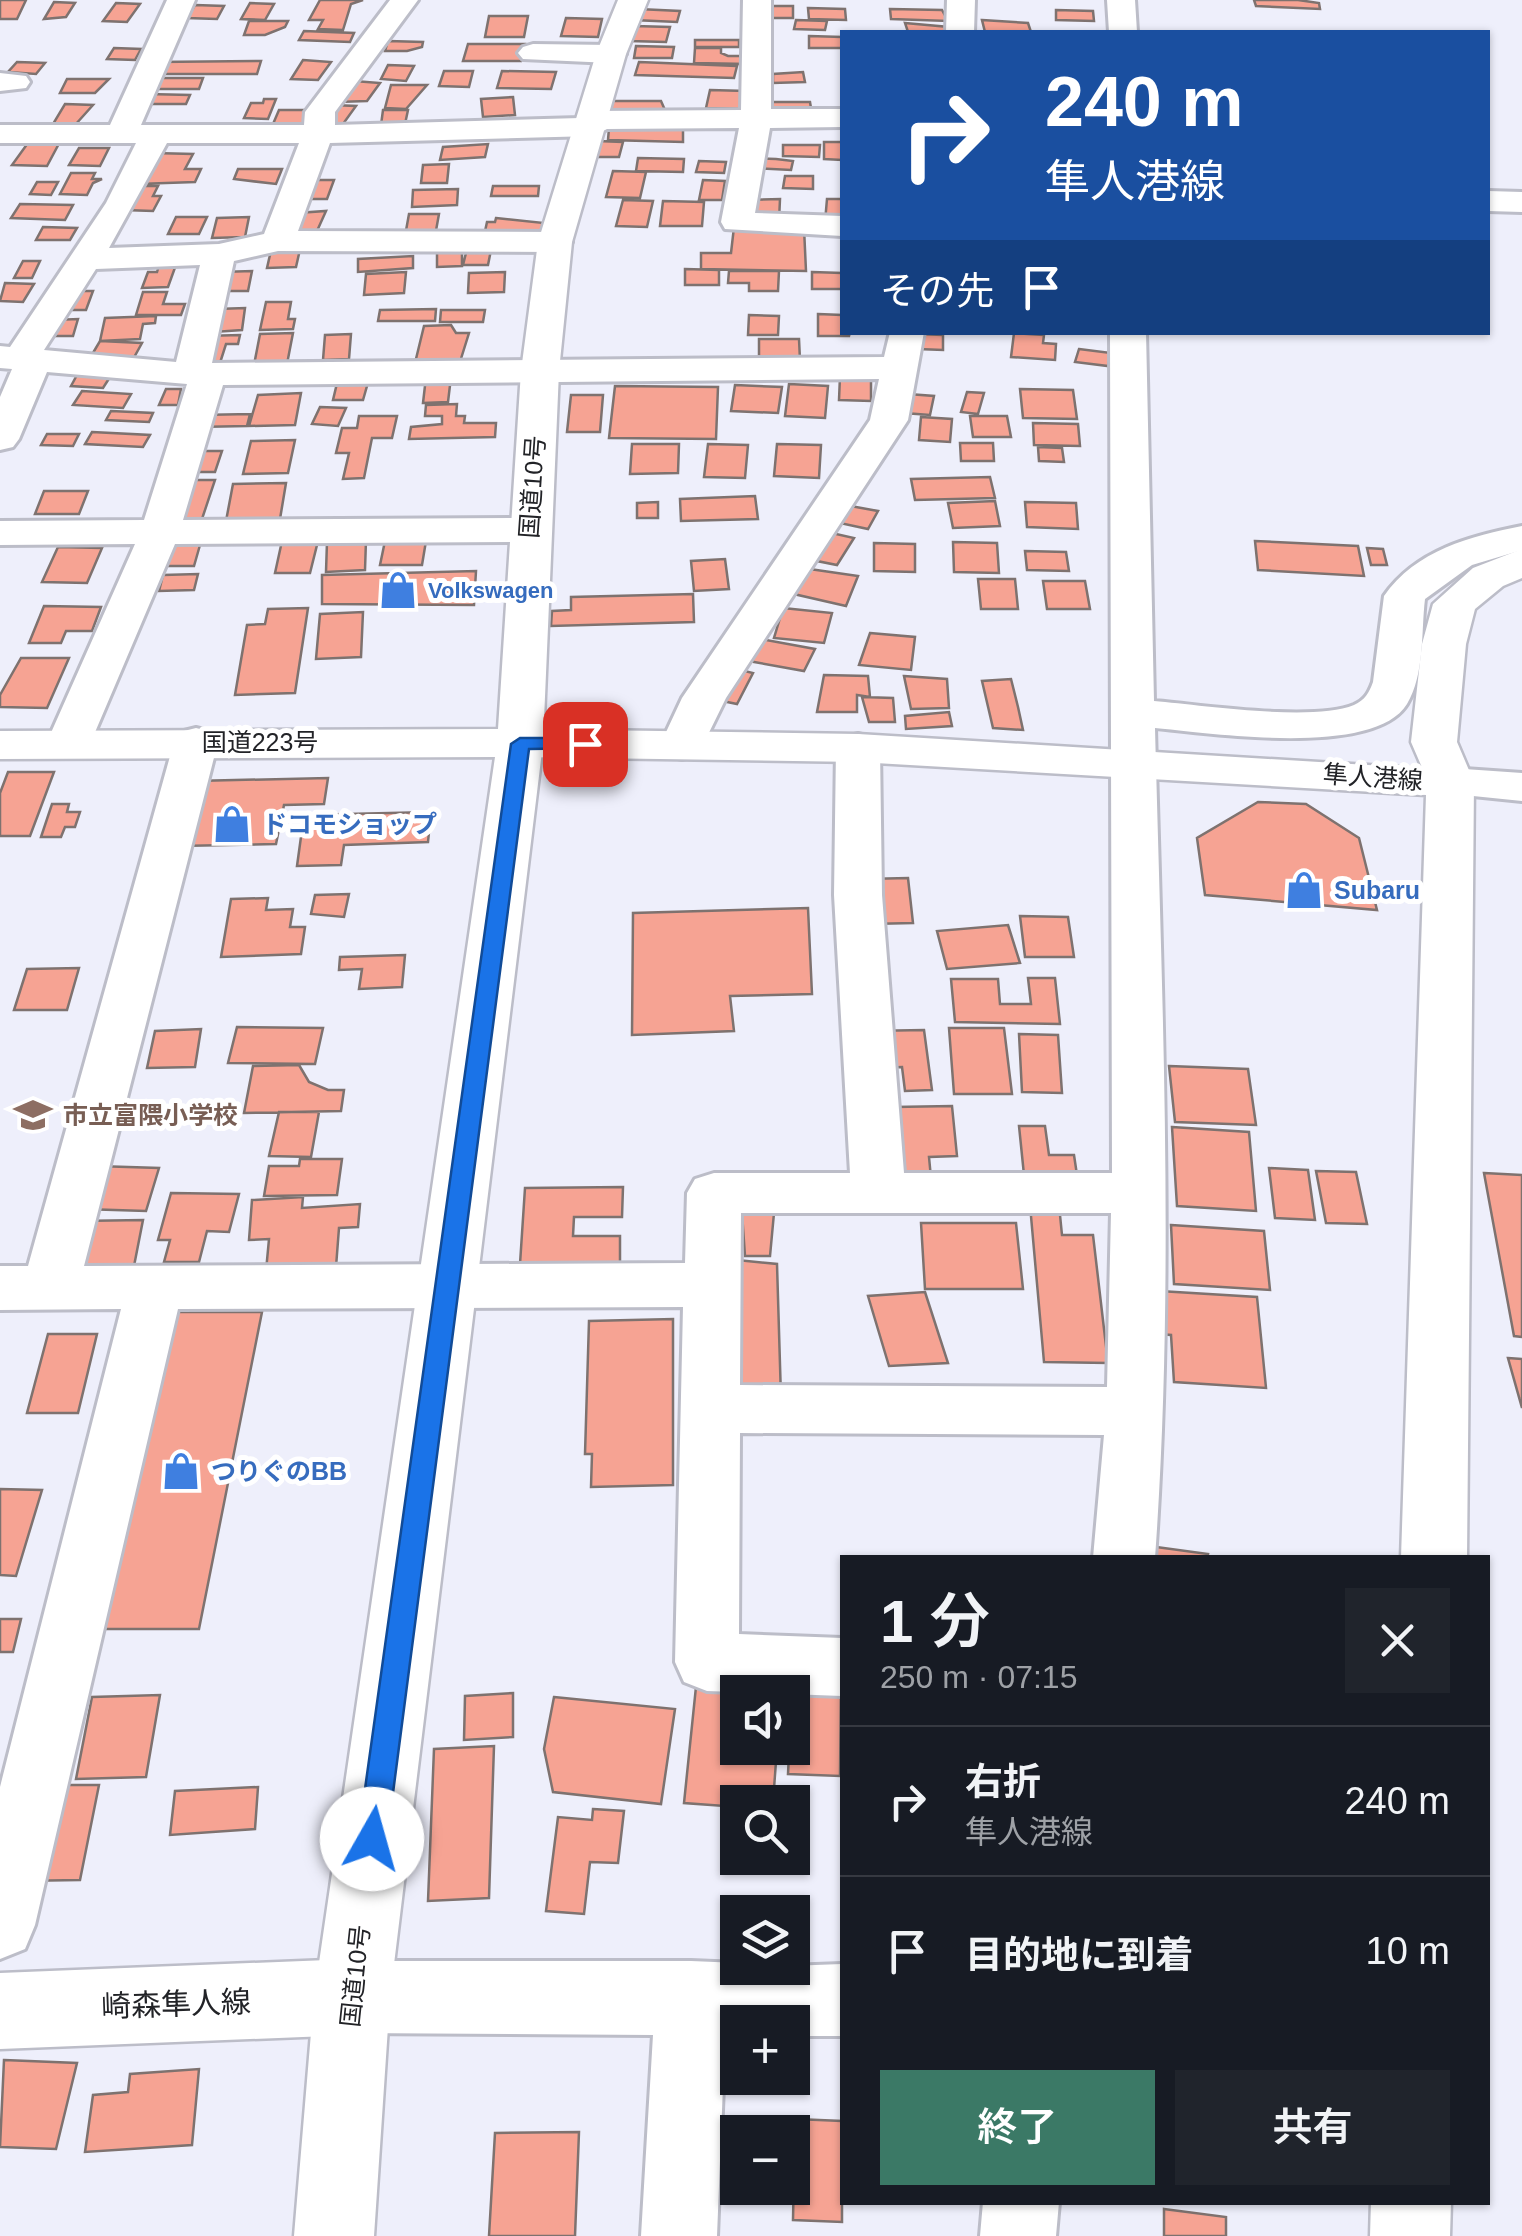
<!DOCTYPE html>
<html lang="ja">
<head>
<meta charset="utf-8">
<style>
	body { margin:0; font-family:Helvetica,"Noto Sans JP",sans-serif; background:#20242c; color:#f1f3f6; height:100vh; display:flex; flex-direction:column; font-size:38px; white-space:nowrap }
	* { box-sizing:border-box; margin:0 }
	p { font-size:32px; color:#9ea1a6 }
	.icon { flex:none; width:55px; height:55px; fill:none; stroke:currentColor; stroke-width:2; stroke-linecap:round; stroke-linejoin:round }
	.map { position:relative; flex:1; overflow:hidden }
	.sheet { position:absolute; left:840px; top:1555px; width:650px; height:650px; display:flex; flex-direction:column; background:#171b24; border-radius:0px; box-shadow:0 2px 8px #0004 }
	.sheet>* { flex:none }
	.guide { position:absolute; left:840px; top:30px; width:650px; height:305px; border-radius:0px; box-shadow:0 2px 8px #0004; background:#1a4fa0; color:#fff; overflow:hidden }
	.tools { position:absolute; left:720px; top:1675px; display:grid; gap:20px }
	.tools a { display:grid; place-items:center; width:90px; height:90px; border-radius:0px; background:#171b24; box-shadow:0 2px 8px #0004; font-size:50px }
	.pin { position:absolute; display:grid; place-items:center; width:85px; height:85px; color:#fff; margin:-42px; border-radius:20px; box-shadow:0 5px 15px #0006 }
	.me { position:absolute; width:110px; margin:-55px; rotate:7deg; stroke-linejoin:round; filter:drop-shadow(0 0 8px #0008) }
	.turn { display:flex; align-items:center; gap:35px; height:210px; padding:0 40px; font-size:45px }
	.turn .icon { width:130px; height:130px; stroke-width:2.5 }
	.turn b { display:block; font-size:70px; line-height:85px }
	.then { display:flex; align-items:center; height:95px; padding:0 40px; background:#0003; gap:20px; font-size:38px }
	.round { display:grid; place-items:center; flex:none; width:105px; height:105px; border-radius:0px; background:#20242c }
	.head { display:flex; align-items:center; justify-content:space-between; height:170px; padding:0 40px }
	h1 { font-size:60px; font-weight:600; line-height:75px }
	.button { display:flex; gap:20px; margin-top:auto; padding:20px 40px }
	.button a { flex:1; height:115px; border-radius:0px; background:#3b7966; color:#fff; font-size:40px; font-weight:600; line-height:115px; text-align:center }
	.button a+a { background:#20242c; color:#f1f3f6 }
	ul { padding:0; list-style:none }
	li { display:flex; align-items:center; gap:30px; height:150px; padding:0 40px; border-top:2px solid #363941 }
	li div { flex:1 }
	li b { display:block; font-size:38px }
	li em { font-style:normal }
	.map>svg:first-child { display:block }
	.building { fill:#f6a393; stroke:#7e726f; stroke-width:2.5 }
	.lines { fill:none; stroke-linecap:round; stroke-linejoin:round }
	.minor-casing { stroke:#bcbdc8; stroke-width:6 }
	.major-casing { stroke:#bcbdc8; stroke-width:5 }
	.highway-casing { stroke:#bcbdc8; stroke-width:5 }
	.minor { fill:#fff; fill-rule:evenodd }
	.major { fill:#fff; fill-rule:evenodd }
	.highway { fill:#fff; fill-rule:evenodd }
	.route { fill:#1a73e8; stroke:#114b97; stroke-width:2.5 }
	.labels { text-anchor:middle; dominant-baseline:central; stroke-width:10; stroke-linejoin:round; paint-order:stroke }
	.far-shop-label { font-size:22px; font-weight:bold; fill:#366cbe; stroke:#fff; text-anchor:start }
	.street-label { font-size:25px; fill:#222327; stroke:#fff }
	.shop-label { font-size:25px; font-weight:bold; fill:#366cbe; stroke:#fff; text-anchor:start }
	.education-label { font-size:25px; font-weight:bold; fill:#785e54; stroke:#fff; text-anchor:start }
	.near-street-label { font-size:30px; fill:#222327; stroke:#fff }
</style>
</head>
<body>
<div class="map">
<svg width="1522" height="2236" viewBox="0 0 1522 2236">
	<rect width="100%" height="100%" fill="#eeeffb"/>
	<path class="building" d="M0,0H26L17,19H0Z
		M320,0H363L351,4L343,30L318,29L323,20H309Z
		M1254,0H1298L1319,3L1320,9L1256,6Z
		M54,2L75,3L66,17L44,19Z
		M116,3L140,4L127,22L103,21Z
		M250,3L274,4L265,20L241,19Z
		M195,5L224,6L217,19L187,18Z
		M761,6H793V18H761Z
		M808,8L845,9L846,20L809,19Z
		M638,9L680,11L677,22L634,20Z
		M890,9L942,10L948,21L891,19Z
		M1056,10L1093,11L1094,21L1056,20Z
		M489,16H528L524,37H485Z
		M566,18L602,19L598,37L561,36Z
		M796,20L827,21L825,30L794,29Z
		M982,20L1028,23L1031,32H985Z
		M249,21H288L285,27L265,35H244Z
		M905,23L949,27L951,32H908Z
		M634,26L670,27L666,42L630,41Z
		M304,31L354,33L350,42L299,40Z
		M809,36L842,37V48H809Z
		M695,40H739V47H695Z
		M388,41L423,42L422,47L407,51H385Z
		M468,44H525L521,61H463Z
		M636,46L674,47L672,58H634Z
		M114,48L141,49L135,60L107,59Z
		M695,48H721V53L728,56H749L748,64L694,63Z
		M303,60L331,62L318,80L291,79Z
		M261,61L257,74H150L155,62Z
		M17,62L45,63L36,74L8,72Z
		M639,62L737,66L734,78L635,75Z
		M388,65L414,66L406,81L381,79Z
		M444,71H473L469,87L439,86Z
		M502,71L556,72L551,89L497,88Z
		M803,72L805,82L773,83V74Z
		M154,78H203L199,89H149Z
		M67,79H109L95,93H60Z
		M354,81L380,83L367,101L339,102Z
		M391,85H427L406,109L385,108Z
		M710,90L746,91L743,109L706,108Z
		M147,94L190,95L186,104H142Z
		M513,97L515,115L483,117L481,99Z
		M264,99H276L268,119L244,118L251,103H263Z
		M607,101H661L668,117L604,116Z
		M767,102H810L812,114H768Z
		M65,104L93,105L75,125L53,124Z
		M332,105L356,106L343,124L321,123Z
		M279,110H313L307,125L273,124Z
		M383,110H408L405,124L381,125Z
		M609,128H683V142L608,140Z
		M33,136H63L47,166L12,165Z
		M597,141L623,142L619,157H593Z
		M824,142H842V160L824,159Z
		M488,144L485,157L440,160L443,147Z
		M783,145H820L819,157L783,156Z
		M79,148H109L100,166L69,165Z
		M153,153L193,154L185,169H201L195,182L138,184Z
		M638,158L684,159L683,172L636,171Z
		M753,158L776,159L793,161L791,170L750,168Z
		M699,161L726,162L724,173L696,172Z
		M449,164L447,183H421L423,165Z
		M238,169H282L276,184L234,179Z
		M613,171L646,172L640,198L606,197Z
		M71,173H95L92,179H102L93,183L87,195L60,194Z
		M785,176H813V189L783,188Z
		M313,180H334L327,199H306Z
		M703,180L725,181L722,200H699Z
		M37,182H58L51,195L30,194Z
		M139,186H158L153,196H161L153,211L125,210Z
		M493,186H539L538,196H491Z
		M458,189L457,205L412,207L413,190Z
		M780,199L779,221L743,220L746,200Z
		M827,199H842V223L825,222Z
		M623,200L653,201L647,227L616,226Z
		M663,201L704,202L702,226H660Z
		M20,204L73,205L65,220L11,218Z
		M326,211L317,231L290,230L297,213Z
		M409,214H439L435,236H405Z
		M176,217H207L199,234H168Z
		M249,217L245,237L212,238L217,218Z
		M496,218L544,223L542,233L484,236L487,222H495Z
		M43,227L77,228L70,240H36Z
		M734,227L804,228L806,271L701,269V253H731Z
		M301,245L296,267L267,268L272,246Z
		M468,245H492L488,265H463Z
		M462,250V266L437,267V251Z
		M413,256V268L358,272V259Z
		M23,261H40L32,278H14Z
		M160,262H177L168,287L142,288L148,272H157Z
		M685,269L719,270V285H685Z
		M252,271L248,291H216L221,272Z
		M729,271H779L778,291H749V283H728Z
		M406,272L404,293L364,295L366,274Z
		M505,272L504,292L468,293L469,273Z
		M812,272L842,273V289H812Z
		M5,283L34,284L23,302L0,301Z
		M66,291H93L86,310H59Z
		M143,292H167L163,304H185L181,315H136Z
		M266,302H291L288,319H295L293,329L260,330Z
		M245,308L242,330L214,332L217,309Z
		M436,309L435,321H378L380,310Z
		M441,310H485L483,322H440Z
		M818,314L842,315V332L850,336H818Z
		M749,315L779,316L778,335H748Z
		M156,316L155,323L143,324L140,339L100,341L105,318Z
		M78,319L73,336H48L54,320Z
		M451,325L456,333H469L459,365L415,363L424,326Z
		M293,333L287,364L254,365L260,334Z
		M1014,333L1044,335L1043,343L1056,344L1055,360L1011,357Z
		M351,334L349,359L323,360L325,335Z
		M918,334L943,335V350L918,349Z
		M240,335L238,344H226L220,363H195L203,336Z
		M759,339H799L800,360H759Z
		M100,341L142,343L132,361L87,363Z
		M1079,349L1111,353L1108,366L1075,362Z
		M77,375L110,377L103,388L71,386Z
		M840,376L871,377V401L839,400Z
		M426,377H451L448,402L423,403Z
		M338,379H369L363,400H333Z
		M789,384L828,386L825,418L785,416Z
		M735,385L782,387L778,413L731,411Z
		M615,386L718,387L716,439L609,438Z
		M166,389H181L178,405H159Z
		M1020,389L1073,390L1077,419L1023,418Z
		M82,391L131,394L123,408L73,405Z
		M967,392L984,393L978,414L961,412Z
		M301,393L295,425L249,426L258,395Z
		M908,394L934,396L930,415L904,413Z
		M571,395H603L600,432H567Z
		M457,404L456,416H465L464,423H496L495,437L409,439L411,427L442,424V416H425L426,405Z
		M320,407L346,408L338,426L312,424Z
		M111,411L153,413L149,422L106,420Z
		M250,414L247,426L197,427L200,415Z
		M359,416H397L392,438H372L364,478L343,479L349,453H336L342,428H357Z
		M970,416H1007L1011,437H973Z
		M921,417L952,419L950,442L919,440Z
		M1033,423L1078,424L1080,446L1034,445Z
		M92,432L150,435L143,447L85,444Z
		M47,434H79L73,446L41,445Z
		M295,440L288,473L243,474L251,441Z
		M960,443H993L994,461H961Z
		M632,444H679L678,473L630,474Z
		M708,444L748,445L745,478L704,477Z
		M777,444L821,445L819,478L774,476Z
		M1038,447L1062,448L1064,462L1039,461Z
		M196,451H222L215,472H189Z
		M990,477L995,498L915,500L911,479Z
		M189,480H215L202,519H175Z
		M286,483L280,519L226,521L233,484Z
		M44,491H88L79,514H35Z
		M755,496L758,519L681,521L680,499Z
		M995,501L1000,526L953,528L948,503Z
		M658,502V518H637V503Z
		M1025,502L1076,503L1078,529L1027,527Z
		M845,505L878,511L868,529L835,522Z
		M814,529L854,538L837,565L797,557Z
		M202,538L194,566H163L172,539Z
		M366,540L365,570L326,572L327,542Z
		M282,541H318L310,573H275Z
		M385,541H426L422,565H380Z
		M1255,541L1358,546L1364,576L1258,570Z
		M953,542L997,543L999,573L954,572Z
		M874,543L915,544V572L874,571Z
		M58,547L102,548L87,583L42,582Z
		M1367,548L1383,549L1387,565H1371Z
		M1025,551L1066,552L1069,571L1027,570Z
		M725,559L729,589L694,591L691,561Z
		M782,565L858,576L846,606L772,589Z
		M476,571L474,605L322,604V575Z
		M198,574L194,590L159,591L163,575Z
		M978,579H1015L1018,609H981Z
		M1043,581H1085L1090,609H1047Z
		M693,594L694,622L551,626L552,611L571,610V597Z
		M44,606L101,607L92,631H66L61,643H29Z
		M308,608L295,693L235,695L247,625L265,624L268,609Z
		M783,608L832,613L824,643L774,638Z
		M363,612L361,657L316,659L320,614Z
		M870,633L915,637L911,670L859,665Z
		M755,638L815,649L804,671L743,660Z
		M21,658H69L47,708L0,707V695Z
		M712,663L753,673L737,704L693,695Z
		M824,675L868,676L870,697L857,695V712H817Z
		M904,676L947,679L949,708L911,709Z
		M1011,679L1018,707L1023,730L993,728L982,681Z
		M862,697L893,698L895,722H869Z
		M949,712L952,726L906,729L905,716Z
		M8,772H54L30,836H0V793Z
		M328,778L324,804L284,805L276,844L179,846L194,781Z
		M1258,802L1306,804L1359,838L1377,910L1205,895L1197,838Z
		M52,804H69L67,812H80L75,827H65L61,837H41Z
		M431,812L428,842L344,845L341,865L297,866L304,815Z
		M908,878L913,923L870,924L866,879Z
		M349,894L344,917L311,914L315,895Z
		M268,898L266,910L293,909L290,927H305L301,954L221,957L231,899Z
		M808,908L812,994L730,996L734,1031L632,1035L633,913Z
		M1020,916L1068,917L1074,957H1025Z
		M1008,925L1020,963L947,969L937,931Z
		M405,955L402,987L359,989L362,969L339,970L340,957Z
		M79,968L67,1010H14L27,969Z
		M1028,978H1055L1060,1024L955,1022L951,979H998L1000,1004H1031Z
		M237,1027L323,1028L315,1064L228,1063Z
		M949,1028H1004L1012,1094H954Z
		M201,1029L195,1067L147,1068L155,1031Z
		M924,1030L932,1090L905,1091L902,1067L872,1068L869,1031Z
		M1019,1034L1058,1035L1062,1093L1022,1092Z
		M299,1065L309,1082L328,1090H344L341,1111L244,1113L253,1066Z
		M1169,1066L1248,1069L1256,1125L1175,1122Z
		M952,1106L957,1156L929,1157L931,1178H900L894,1107Z
		M279,1112H319L311,1157L269,1156Z
		M1019,1126H1045L1049,1155H1074L1077,1175H1024Z
		M1172,1127L1249,1132L1256,1211L1177,1206Z
		M300,1159H342L337,1195L264,1196L269,1166H299Z
		M96,1166L159,1168L146,1211L83,1209Z
		M1269,1168L1308,1170L1315,1220L1275,1218Z
		M1316,1171L1356,1172L1367,1224L1326,1223Z
		M1484,1173L1522,1175V1337L1514,1336Z
		M623,1187L622,1217H574L573,1236H620V1264H520L525,1188Z
		M171,1193L239,1194L229,1232L207,1231L199,1262H164L170,1240H158Z
		M303,1197L302,1208L360,1204L358,1227L339,1228L336,1267L266,1271L269,1239L249,1240L252,1200Z
		M1030,1205H1059L1062,1235H1093L1108,1363L1044,1362Z
		M742,1213H774L770,1256H745Z
		M143,1220L134,1266L68,1267L78,1221Z
		M921,1223H1016L1023,1289H925Z
		M1171,1225L1264,1231L1270,1290L1174,1284Z
		M737,1260L777,1264L781,1398L734,1397Z
		M1143,1290L1257,1297L1266,1388L1174,1382L1171,1335L1145,1333Z
		M925,1292L948,1363L889,1366L868,1296Z
		M168,1312H262L199,1629H94Z
		M673,1319V1485L591,1487L592,1454H585L589,1321Z
		M48,1334H97L78,1413H27Z
		M1508,1358L1522,1359V1408Z
		M0,1489L42,1490L16,1576L0,1575Z
		M1149,1546L1208,1554L1207,1558H1149Z
		M0,1619H21L13,1652H0Z
		M697,1677L781,1692H738V1748H777L773,1802H738V1807L684,1803Z
		M841,1686L840,1776L788,1774L792,1692Z
		M513,1693V1737L464,1740L465,1696Z
		M160,1695L146,1777L76,1779L92,1697Z
		M554,1697L675,1709L661,1804L553,1792L544,1749Z
		M494,1746L489,1898L428,1901L434,1749Z
		M39,1785H99L80,1880L18,1881Z
		M258,1787L255,1829L170,1835L175,1791Z
		M593,1809L624,1811L618,1863L590,1862L584,1914L546,1911L558,1817L592,1820Z
		M4,2060L77,2063L56,2149L0,2147Z
		M199,2069L192,2145L85,2152L93,2095L128,2092L130,2074Z
		M795,2119L842,2121V2222L793,2220Z
		M579,2132L575,2236H489L495,2133Z
		M1164,2209L1226,2217V2236H1164Z"/>
	<g class="lines">
		<g class="minor-casing">
			<path id="minor" d="M167,0H195L141,125H304L305,112L390,0H418L335,112V125L580,118L594,111L741,110L743,0H771V109H842V127L770,128L755,213L842,216V236L725,229L721,222L739,128L607,129L593,136L330,143L298,231L555,232L567,235L572,242L567,249L555,252L278,251L234,261L212,363L884,357L890,332H924L908,420L726,698L698,755L682,759L666,755L660,745L682,698L870,420L879,379L223,385L183,520L529,518L543,522L549,530L543,538L529,542L175,544L90,744L84,754L68,758L52,754L46,744L135,544L0,545V521L144,520L187,384L47,372L19,439L13,447L0,450V397L12,369L0,368V346L10,347L106,203L136,143H0V125H110ZM167,143H299L264,234L219,244L109,248ZM200,265L176,362L44,350L96,269Z
				M947,0H975L974,32H946Z
				M1107,0H1135L1137,32H1109Z
				M533,44L611,45L626,54L611,63L523,59L518,53L523,47Z
				M0,73L26,76L30,82L26,88L0,91Z
				M1488,191L1522,192V212L1488,211Z
				M1110,332H1146L1154,701C1202,705 1312,722 1354,705C1365,700 1369,693 1373,682L1384,596C1416,550 1471,536 1522,526V550L1472,565L1425,599C1421,632 1425,674 1407,704C1374,758 1210,733 1155,728C1162,1005 1175,1281 1155,1558H1093L1104,1435L740,1433L739,1634L842,1638V1696L707,1691L684,1682L675,1662L683,1307L178,1309L35,1925L25,1949L0,1959V1787L121,1309L0,1310V1266H28L174,742L180,732L196,728L212,732L218,742L84,1266L685,1263L687,1193L695,1179L714,1173H850L834,895L836,748L842,738L858,734L874,738L880,748L882,895L904,1173H1112ZM741,1213H1111L1107,1387L740,1385Z
				M1450,768L1522,773V801L1434,792L1427,782L1434,772Z
				M352,1961H691L738,1963V1968L842,1964V2036H792V2022H738V2035H725L717,2236H641L653,2035L352,2033L327,2022L316,1997L327,1972Z
				M983,2202H1059L1056,2236H980Z"/>
		</g>
		<g class="major-casing">
			<path id="major" d="M520,729L858,734L1467,771L1474,782L1467,1558H1401L1426,795L858,762L520,757L504,753L497,743L504,733Z
				M352,1959L379,1970L390,1997L379,2024L352,2035L0,2049V1973Z
				M1371,2202H1451L1450,2236H1370Z"/>
		</g>
		<g class="highway-casing">
			<path id="highway" d="M618,0H648L626,54L572,242L559,371L543,743L390,1997L374,2236H294L314,1997L495,757L0,759V731L498,729L521,371L538,242L596,54Z
				M1522,549V578L1503,586L1475,609L1466,644L1457,742L1474,782L1467,793L1450,797L1433,793L1411,742L1422,644L1433,604L1473,568Z"/>
		</g>
		<use href="#minor" class="minor"/>
		<use href="#major" class="major"/>
		<use href="#highway" class="highway"/>
	</g>
	<path class="route" d="M585,738L592,740V748L529,749L387,1839L383,1849L372,1853L362,1849L358,1839L511,744L520,738Z"/>
	<defs>
		<g id="shop-bare" transform="scale(3)"><path d="M-5-2.5h2.3a2.7 3.5 0 0 1 5.4 0H5L5.5 6h-11ZM-1.5-2.5h3a1.5 2.3 0 0 0-3 0Z" fill="#3f7fe0" stroke="#fff" stroke-width="2.5" paint-order="stroke"/></g>
		<g id="school-bare" transform="scale(3)"><path d="M0-5L7-2L0 1L-7-2ZM-4 1L0 2.5L4 1V4Q0 6-4 4Z" fill="#8d6e63" stroke="#fff" stroke-width="2.5" paint-order="stroke"/></g>
	</defs>
	<g fill-rule="evenodd">
		<use href="#shop-bare" x="398" y="590"/>
		<use href="#shop-bare" x="232" y="824"/>
		<use href="#shop-bare" x="1304" y="890"/>
		<use href="#school-bare" x="33" y="1115"/>
		<use href="#shop-bare" x="181" y="1471"/>
	</g>
	<g class="labels">
		<g class="far-shop-label">
			<text x="428" y="590">Volkswagen</text>
		</g>
		<g class="street-label">
			<text transform="translate(532 487) rotate(-86)">国道10号</text>
			<text x="260" y="742">国道223号</text>
			<text transform="translate(1373 777) rotate(4)">隼人港線</text>
			<text transform="translate(355 1976) rotate(-84)">国道10号</text>
		</g>
		<g class="shop-label">
			<text x="262" y="824">ドコモショップ</text>
			<text x="1334" y="890">Subaru</text>
			<text x="211" y="1471">つりぐのBB</text>
		</g>
		<g class="education-label">
			<text x="63" y="1115">市立富隈小学校</text>
		</g>
		<g class="near-street-label">
			<text transform="translate(176 2004) rotate(-2)">崎森隼人線</text>
		</g>
	</g>
</svg>
<div class="tools">
<a><svg class="icon" aria-label="sound" viewBox="0 0 24 24"><path d="M4 9h4l5-4v14l-5-4H4zM17 9q2 3 0 6"/></svg></a>
<a><svg class="icon" aria-label="search" viewBox="0 0 24 24"><circle cx="10" cy="10" r="6"/><path d="M15 15l6 6"/></svg></a>
<a><svg class="icon" aria-label="layers" viewBox="0 0 24 24"><path d="M12 4l9 5-9 5-9-5zM3 14l9 5 9-5"/></svg></a>
<a>+</a>
<a>−</a>
</div>
<div class="pin" style="left:585px;top:744px;background:#d93025"><svg class="icon" aria-label="arrive" viewBox="0 0 24 24"><path d="M6 21V4h12l-3 4 3 4H6"/></svg></div>
<svg class="me" style="left:372px;top:1839px" viewBox="-20 -20 40 40"><circle r="19" fill="#fff"/><path d="M0-13L10 11 0 6-10 11z" fill="#1a73e8"/></svg>
<div class="guide">
<div class="turn"><svg class="icon" aria-label="right" viewBox="0 0 24 24"><path d="M7 20v-9h11M14 6l5 5-5 5"/></svg><div><b>240 m</b>隼人港線</div></div>
<div class="then">その先<svg class="icon" aria-label="arrive" viewBox="0 0 24 24"><path d="M6 21V4h12l-3 4 3 4H6"/></svg></div>
</div>
<section class="sheet">
<div class="head"><div><h1>1 分</h1><p>250 m · 07:15</p></div><a class="round"><svg class="icon" aria-label="close" viewBox="0 0 24 24"><path d="M6 6l12 12M18 6L6 18"/></svg></a></div>
<ul>
<li><svg class="icon" aria-label="right" viewBox="0 0 24 24"><path d="M7 20v-9h11M14 6l5 5-5 5"/></svg><div><b>右折</b><p>隼人港線</p></div><em>240 m</em></li>
<li><svg class="icon" aria-label="arrive" viewBox="0 0 24 24"><path d="M6 21V4h12l-3 4 3 4H6"/></svg><div><b>目的地に到着</b></div><em>10 m</em></li>
</ul>
<div class="button"><a>終了</a><a>共有</a></div>
</section>
</div>
</body>
</html>
